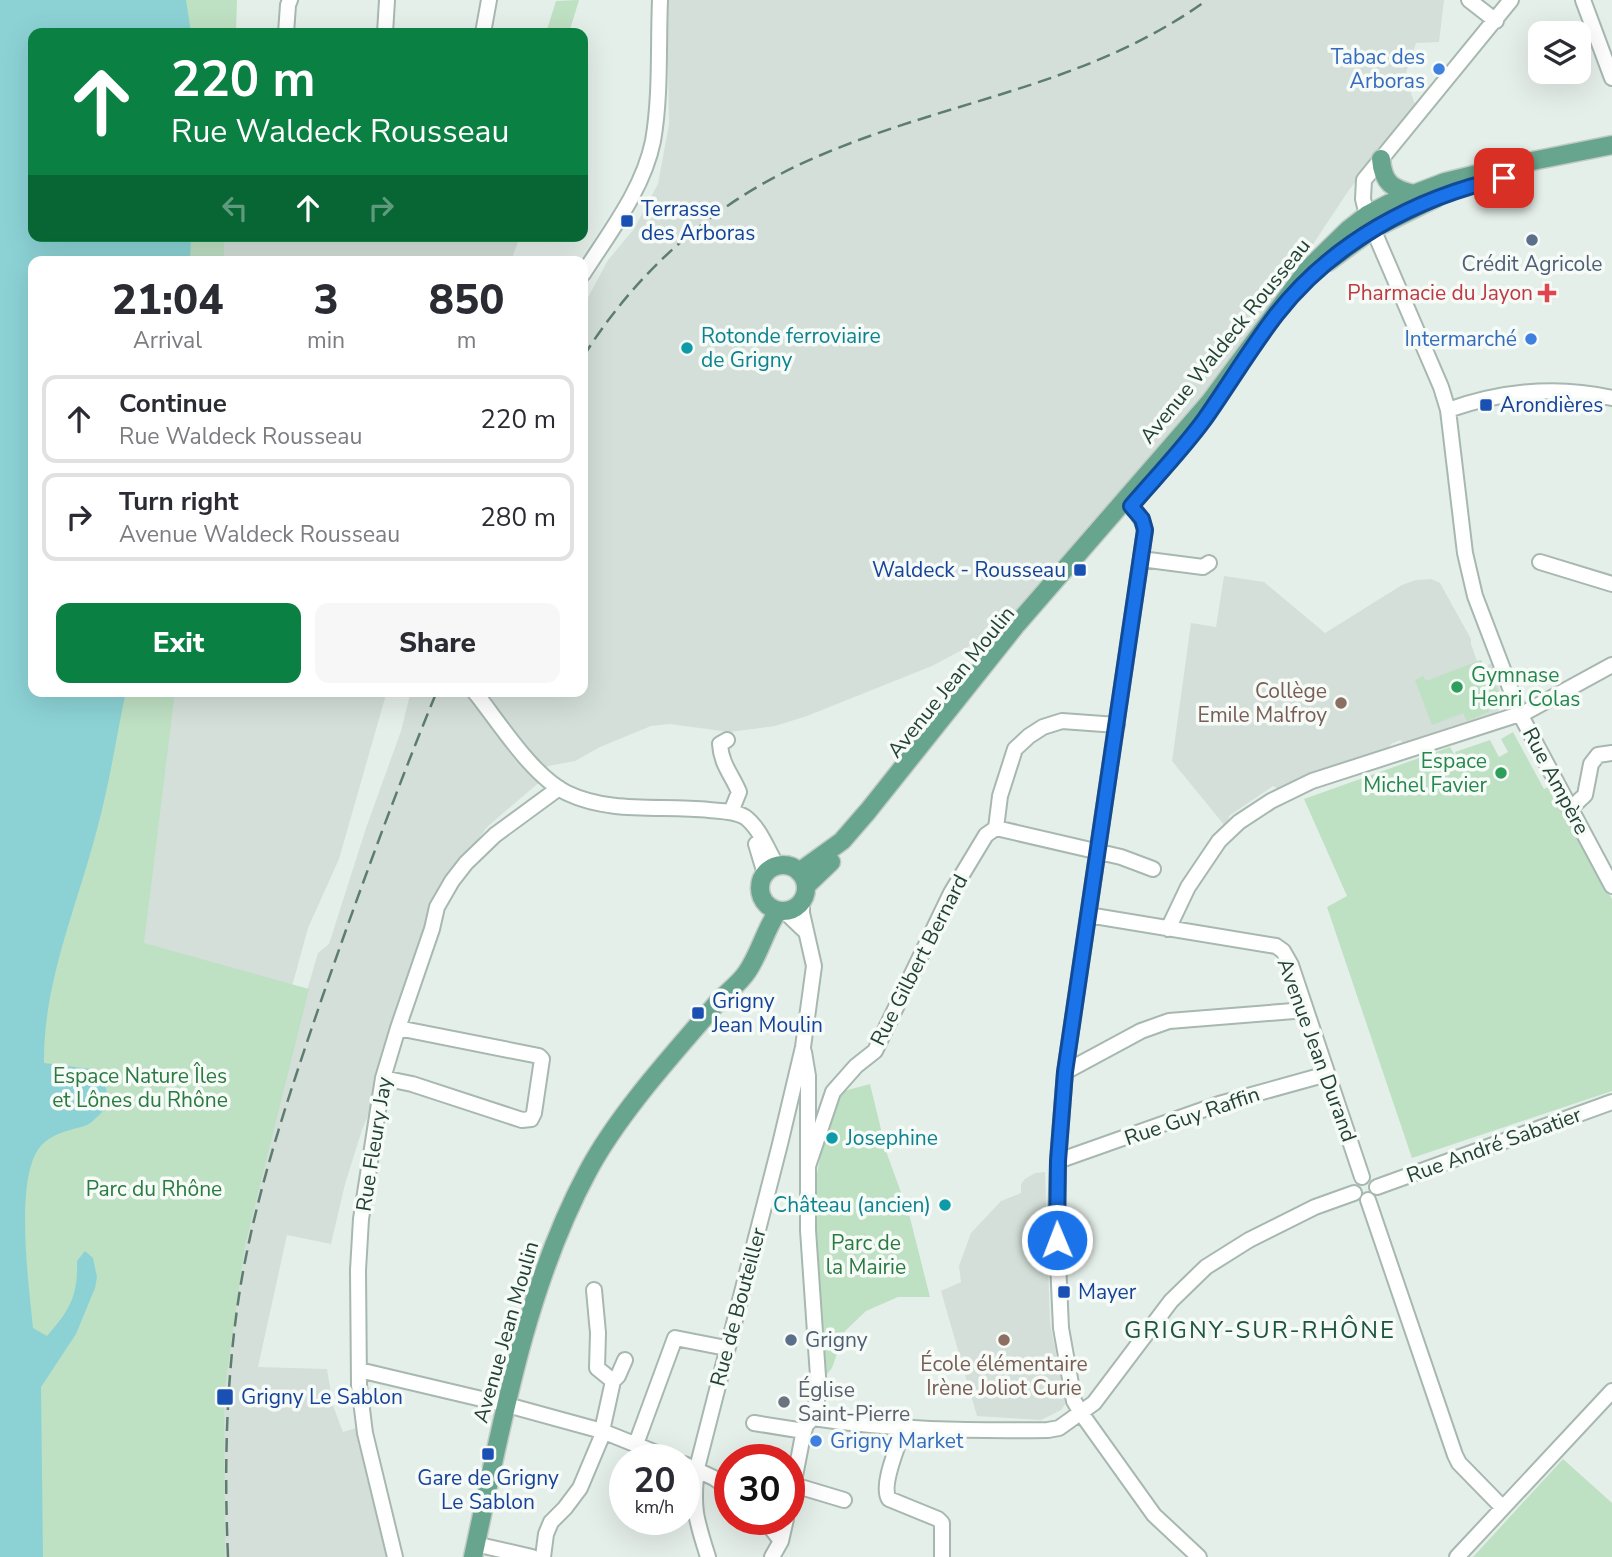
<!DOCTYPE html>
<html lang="en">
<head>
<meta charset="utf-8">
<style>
	body { margin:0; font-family:"Nunito Sans",sans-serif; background:#f7f7f7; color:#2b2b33; height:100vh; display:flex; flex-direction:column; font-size:26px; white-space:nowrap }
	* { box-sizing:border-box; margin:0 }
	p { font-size:23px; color:#7c7c81 }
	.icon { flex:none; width:38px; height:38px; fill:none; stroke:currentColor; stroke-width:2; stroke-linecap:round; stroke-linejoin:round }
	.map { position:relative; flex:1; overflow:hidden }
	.details { position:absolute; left:28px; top:256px; width:560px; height:441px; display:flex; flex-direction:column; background:#fff; border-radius:14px; box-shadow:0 7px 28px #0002 }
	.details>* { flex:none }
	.top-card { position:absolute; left:28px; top:28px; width:560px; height:214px; border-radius:14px; box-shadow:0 7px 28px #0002; background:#0b8043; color:#fff; overflow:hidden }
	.buttons { position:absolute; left:1528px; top:21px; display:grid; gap:14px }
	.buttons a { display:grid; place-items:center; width:63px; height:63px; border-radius:14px; background:#fff; box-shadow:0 7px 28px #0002; font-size:35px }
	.speed { position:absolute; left:609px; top:1444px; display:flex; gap:14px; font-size:35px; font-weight:700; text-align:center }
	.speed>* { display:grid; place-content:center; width:91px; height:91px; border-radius:50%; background:#fff; box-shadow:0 7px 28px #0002; line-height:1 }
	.speed small { font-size:18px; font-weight:400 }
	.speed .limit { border:10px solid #d22; background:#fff; color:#111 }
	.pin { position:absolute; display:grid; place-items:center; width:60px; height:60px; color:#fff; margin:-30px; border-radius:14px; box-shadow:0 4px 10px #0006 }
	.me { position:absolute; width:77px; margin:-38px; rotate:359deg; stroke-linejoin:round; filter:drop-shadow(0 0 5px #0008) }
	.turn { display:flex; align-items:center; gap:24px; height:147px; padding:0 28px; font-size:32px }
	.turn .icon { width:91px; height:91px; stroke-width:2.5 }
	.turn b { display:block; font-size:49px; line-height:60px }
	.lanes { display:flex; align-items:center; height:66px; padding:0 28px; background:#0003; justify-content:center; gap:35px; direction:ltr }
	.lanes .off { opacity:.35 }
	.eta { display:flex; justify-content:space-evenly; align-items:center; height:119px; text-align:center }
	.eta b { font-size:42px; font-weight:800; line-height:49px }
	.action { display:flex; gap:14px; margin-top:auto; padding:14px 28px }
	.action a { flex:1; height:80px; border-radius:14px; background:#0b8043; color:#fff; font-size:28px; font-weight:800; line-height:80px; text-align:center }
	.action a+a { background:#f7f7f7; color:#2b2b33 }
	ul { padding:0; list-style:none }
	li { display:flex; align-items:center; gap:21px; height:88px; margin:0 14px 10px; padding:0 14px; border:4px solid #e1e1e2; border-radius:14px }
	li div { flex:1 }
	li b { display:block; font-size:26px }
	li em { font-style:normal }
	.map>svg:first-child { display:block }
	.built { fill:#d3dfd8 }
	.green { fill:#bee0c3 }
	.water { fill:#8cd2d5 }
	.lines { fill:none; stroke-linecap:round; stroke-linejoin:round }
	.minor-casing { stroke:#a7b8b0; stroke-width:18 }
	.major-casing { stroke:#c1cac7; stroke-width:21 }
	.minor { stroke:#fff; stroke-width:14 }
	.major { stroke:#68a58f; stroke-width:18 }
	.rail { stroke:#5e7d71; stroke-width:2.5; stroke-dasharray:14 7; stroke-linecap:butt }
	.route-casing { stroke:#114b97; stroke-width:18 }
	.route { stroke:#1a73e8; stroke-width:12 }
	.shop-dot { fill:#3f7fe0; stroke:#f6fbf8; stroke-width:2.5 }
	.transit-dot { fill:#1a4fb4; stroke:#f6fbf8; stroke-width:2.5 }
	.service-dot { fill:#5c6f8a; stroke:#f6fbf8; stroke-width:2.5 }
	.health-dot { fill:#e0444e; stroke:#f6fbf8; stroke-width:2.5 }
	.culture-dot { fill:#0f9aa8; stroke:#f6fbf8; stroke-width:2.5 }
	.leisure-dot { fill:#2e9e5b; stroke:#f6fbf8; stroke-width:2.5 }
	.education-dot { fill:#8d6e63; stroke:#f6fbf8; stroke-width:2.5 }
	.worship-dot { fill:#6b7280; stroke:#f6fbf8; stroke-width:2.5 }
	.labels { text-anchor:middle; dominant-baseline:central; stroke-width:7; stroke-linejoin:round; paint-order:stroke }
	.shop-label { font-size:21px; fill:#366cbe; stroke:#f6fbf8; text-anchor:end }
	.transit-label { font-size:21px; fill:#164399; stroke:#f6fbf8; text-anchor:start }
	.service-label { font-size:21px; fill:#4e5e75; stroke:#f6fbf8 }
	.health-label { font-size:21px; fill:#be3a42; stroke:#f6fbf8; text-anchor:end }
	.culture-label { font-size:21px; fill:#0d838f; stroke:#f6fbf8; text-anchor:start }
	.street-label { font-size:21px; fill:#234236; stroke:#f6fbf8 }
	.leisure-label { font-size:21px; fill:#27864d; stroke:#f6fbf8; text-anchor:start }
	.education-label { font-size:21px; fill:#785e54; stroke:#f6fbf8; text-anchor:end }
	.park-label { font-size:21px; fill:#2b7a41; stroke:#f6fbf8 }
	.worship-label { font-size:21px; fill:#5b616d; stroke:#f6fbf8; text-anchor:start }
	.quarter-label { font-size:24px; letter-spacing:2px; fill:#1e5541; stroke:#f6fbf8 }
</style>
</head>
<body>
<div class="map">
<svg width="1612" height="1557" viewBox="0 0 1612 1557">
	<rect width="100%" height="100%" fill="#e5efe9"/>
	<path class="built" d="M665,0H1444L1439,42L1416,43L1405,76L1416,107L1349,190L1232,366L1043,587L1006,624L990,635L932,666L807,716L775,726L729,732L670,724L651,726L600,747L575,761L548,766L541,773L542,780L487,827L438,895L382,1081L362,1130L345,1184L331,1244L287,1235L258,1367L327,1369L331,1393L330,1398L343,1432L363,1426L394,1554L385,1557H221L213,1442L234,1242L318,953L329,944L366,828L401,731L411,691H583V307L608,260L634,229L658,184L669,124L667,3Z
		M224,236H520L511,261H222Z
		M1224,576L1264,582L1325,633L1402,585L1416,580L1431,579L1440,583L1471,639V644L1477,661L1481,660L1484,667L1492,663L1502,698L1500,709L1493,716L1406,745L1400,740L1391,744L1388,751L1280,790L1273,786L1229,816L1228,824L1225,826L1172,761L1191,623L1216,627Z
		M172,691H387L339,859L308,928L291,990L142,948Z
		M1045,1172L1050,1323L1066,1403L1061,1410L1041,1420L977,1416L941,1291L961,1282L959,1266L971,1233L1001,1201L1021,1193V1184L1025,1179L1035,1173Z"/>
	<path class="green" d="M41,0H237L236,33H42Z
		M579,0L569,33H546L556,1Z
		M49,236H224V261H50Z
		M0,646L33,691H175L144,943L309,989L245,1245L224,1394L225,1557H0Z
		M1481,660L1484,667L1488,666L1498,693L1490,697L1492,703L1487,705L1489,712L1467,721L1463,713L1432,725L1415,680L1423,676L1426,681Z
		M1513,732L1544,789L1550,786L1612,899V1091L1412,1158L1327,907L1347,896L1304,799L1450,747L1466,775L1455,752L1490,740L1499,757L1508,752L1501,739Z
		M870,1084L887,1154L909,1214L930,1297H898L866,1311L845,1331L832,1368L822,1380L811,1208L825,1130L840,1092Z
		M1563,1459L1612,1503V1557H1473Z"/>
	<path class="water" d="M0,0H186L191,33H33V236H191L190,261H33V691H126C116,738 109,787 96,833C76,909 43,984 44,1063L98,1070C107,1087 114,1103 97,1117C93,1121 89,1125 84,1126C68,1131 52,1133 40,1147C14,1179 29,1286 33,1328L47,1336C70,1310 78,1296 77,1261L85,1251L93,1258L97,1277L95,1288L76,1334L41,1387L43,1557H0Z"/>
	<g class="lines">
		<g class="minor-casing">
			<path id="minor" d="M1469,0L1496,21
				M1511,0L1364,180L1363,199L1367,215L1441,387L1448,410L1465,553L1475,596L1520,714L1612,886
				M1583,0L1612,78
				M286,33L288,5L290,0
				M385,33L387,0
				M483,33L489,0
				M583,274C609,233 643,190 653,141C661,95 658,46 660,0
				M1448,410C1502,391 1556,385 1612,398
				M1124,502C1135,508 1142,517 1145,530L1065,1072L1058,1161L1056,1218L1061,1328L1074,1401L1081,1413L1154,1515L1199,1557
				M1141,559L1203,567L1209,563
				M1540,562L1612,584
				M474,691C499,722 532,776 567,793C611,814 661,805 709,810C720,811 735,811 745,817C760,828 768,851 777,866
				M727,740L720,744C721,764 732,775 739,792L731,812
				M1570,809L1585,795L1591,764L1598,755L1612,753
				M996,828L1121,857L1153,869
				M756,844L765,874
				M784,911L806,932
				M1088,915L1276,946L1283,951L1291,965L1362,1177
				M1168,929L1188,887L1219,841L1239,822L1271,801L1312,781L1526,712L1612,665
				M1065,1072L1141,1031L1169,1021L1306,1010
				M383,1078L412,1084L522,1120L531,1119L534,1113L542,1059L539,1056L398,1028
				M1058,1161L1219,1104L1327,1074
				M808,1166L833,1092L856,1066L875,1051L951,893L986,835L996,828L1000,796L1015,749L1029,736L1043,727L1062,721L1117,725
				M1377,1187L1612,1102
				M1368,1200L1455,1455L1459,1463L1502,1507
				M594,1290L598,1333L597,1368L613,1381L602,1431
				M359,1370L507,1405L602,1431L674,1460
				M613,1381L618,1376L625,1360
				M813,1418C891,1430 969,1431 1048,1430L1059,1428L1094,1403L1171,1301L1206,1267L1249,1240L1315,1207L1354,1193
				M754,1423L804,1431
				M904,1428C899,1444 880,1485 889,1499L938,1519L942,1523V1557
				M636,1444L675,1338L726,1348
				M684,1464L714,1478L730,1489
				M794,1485L844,1500
				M789,1507L803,1435L806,1425L813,1418L819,1391L808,1230V1076L804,1052
				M764,1519L781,1541
				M475,1544L532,1557
				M395,1557L365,1433L359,1385L358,1270L361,1219L383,1078L398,1028L432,929L437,907L452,881L466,863L495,835L559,788
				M543,1557L546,1534L551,1522L565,1508L580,1488L604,1431
				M708,1557C696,1519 692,1509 697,1468L780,1144L803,1047L814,966L802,913V900
				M772,1557L781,1541L786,1519
				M1457,1557L1612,1391"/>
		</g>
		<g class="major-casing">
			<path id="major" d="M1381,159C1383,183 1392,189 1414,194
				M1328,262L1373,229L1436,198
				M760 888a23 23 0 1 1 46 0a23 23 0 1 1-46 0Z
				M799,872L842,841L868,811L1017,624L1209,403L1308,269L1349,229L1367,215L1388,204L1445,182L1522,163L1612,145
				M806,886L831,862
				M473,1557C501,1428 525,1288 588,1171C619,1113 674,1053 717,1003C727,992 739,984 747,972C760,953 765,930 778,911"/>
		</g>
		<use href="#minor" class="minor"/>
		<use href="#major" class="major"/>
		<path class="rail" d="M583,357C640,266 721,197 821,155C952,99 1088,86 1207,0
			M228,1557C224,1465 226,1374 241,1283C258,1185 290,1092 322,998C358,895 395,793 437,691"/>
	</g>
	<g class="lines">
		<g class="route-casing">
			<path id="route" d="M1057,1240L1058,1161L1065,1072L1145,530L1142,519L1131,506C1155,478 1182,450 1204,420C1228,386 1250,349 1276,315C1332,243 1416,197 1504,178"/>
		</g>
		<use href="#route" class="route"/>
	</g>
	<g class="shop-dot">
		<circle cx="1439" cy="69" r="7"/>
		<circle cx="1531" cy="339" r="7"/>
		<circle cx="816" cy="1441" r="7"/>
	</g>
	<g class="transit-dot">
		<rect x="620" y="214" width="14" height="14" rx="3.5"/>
		<rect x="1479" y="398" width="14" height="14" rx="3.5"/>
		<rect x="1073" y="563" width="14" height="14" rx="3.5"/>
		<rect x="691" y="1006" width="14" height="14" rx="3.5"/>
		<rect x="1057" y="1285" width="14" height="14" rx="3.5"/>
		<rect x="216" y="1388" width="18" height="18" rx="3.5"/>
		<rect x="481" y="1447" width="14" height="14" rx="3.5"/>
	</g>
	<g class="service-dot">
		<circle cx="1532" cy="240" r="7"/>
		<circle cx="791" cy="1340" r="7"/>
	</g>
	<path class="health-dot" d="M1543.5 282.5h7v7h7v7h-7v7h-7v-7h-7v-7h7z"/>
	<g class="culture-dot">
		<circle cx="687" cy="348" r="7"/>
		<circle cx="832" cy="1138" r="7"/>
		<circle cx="945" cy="1205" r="7"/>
	</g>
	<g class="leisure-dot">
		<circle cx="1457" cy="687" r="7"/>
		<circle cx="1501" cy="773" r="7"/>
	</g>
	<g class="education-dot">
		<circle cx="1341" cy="703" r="7"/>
		<circle cx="1004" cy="1340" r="7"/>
	</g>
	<circle class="worship-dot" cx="784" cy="1402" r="7"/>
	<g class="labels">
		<g class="shop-label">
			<text x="1425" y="57">Tabac des<tspan x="1425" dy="24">Arboras</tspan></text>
			<text x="1517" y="339">Intermarché</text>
			<text x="830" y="1441" text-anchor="start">Grigny Market</text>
		</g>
		<g class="transit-label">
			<text x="641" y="209">Terrasse<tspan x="641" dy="24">des Arboras</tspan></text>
			<text x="1500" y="405">Arondières</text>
			<text x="1066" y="570" text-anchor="end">Waldeck - Rousseau</text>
			<text x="712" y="1001">Grigny<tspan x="712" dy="24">Jean Moulin</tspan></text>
			<text x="1078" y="1292">Mayer</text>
			<text x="241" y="1397">Grigny Le Sablon</text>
			<text x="488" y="1478" text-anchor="middle">Gare de Grigny<tspan x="488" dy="24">Le Sablon</tspan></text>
		</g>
		<g class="service-label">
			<text x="1532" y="264">Crédit Agricole</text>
			<text x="805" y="1340" text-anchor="start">Grigny</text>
		</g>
		<g class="health-label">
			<text x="1533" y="293">Pharmacie du Jayon</text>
		</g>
		<g class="culture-label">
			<text x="701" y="336">Rotonde ferroviaire<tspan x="701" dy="24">de Grigny</tspan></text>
			<text x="846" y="1138">Josephine</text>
			<text x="931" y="1205" text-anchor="end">Château (ancien)</text>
		</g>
		<g class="street-label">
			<text transform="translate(1225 341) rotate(-51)">Avenue Waldeck Rousseau</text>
			<text transform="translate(951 682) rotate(-51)">Avenue Jean Moulin</text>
			<text transform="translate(1556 781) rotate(62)">Rue Ampère</text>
			<text transform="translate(919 960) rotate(-63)">Rue Gilbert Bernard</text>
			<text transform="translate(1317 1050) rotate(70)">Avenue Jean Durand</text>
			<text transform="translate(1192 1116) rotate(-19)">Rue Guy Raffin</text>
			<text transform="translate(374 1144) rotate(-81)">Rue Fleury Jay</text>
			<text transform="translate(1494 1145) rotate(-20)">Rue André Sabatier</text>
			<text transform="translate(738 1307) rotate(-75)">Rue de Bouteiller</text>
			<text transform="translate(506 1332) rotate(-74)">Avenue Jean Moulin</text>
		</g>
		<g class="leisure-label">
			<text x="1471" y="675">Gymnase<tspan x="1471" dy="24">Henri Colas</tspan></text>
			<text x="1487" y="761" text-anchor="end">Espace<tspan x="1487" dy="24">Michel Favier</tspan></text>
		</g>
		<g class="education-label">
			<text x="1327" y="691">Collège<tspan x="1327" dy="24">Emile Malfroy</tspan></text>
			<text x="1004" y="1364" text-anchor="middle">École élémentaire<tspan x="1004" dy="24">Irène Joliot Curie</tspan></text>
		</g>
		<g class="park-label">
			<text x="140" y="1076">Espace Nature Îles<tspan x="140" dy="24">et Lônes du Rhône</tspan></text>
			<text x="154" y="1189">Parc du Rhône</text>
			<text x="866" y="1243">Parc de<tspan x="866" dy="24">la Mairie</tspan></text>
		</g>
		<g class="worship-label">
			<text x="798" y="1390">Église<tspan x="798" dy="24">Saint-Pierre</tspan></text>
		</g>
		<g class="quarter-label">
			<text x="1260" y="1330">GRIGNY-SUR-RHÔNE</text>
		</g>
	</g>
</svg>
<div class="buttons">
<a><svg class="icon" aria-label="layers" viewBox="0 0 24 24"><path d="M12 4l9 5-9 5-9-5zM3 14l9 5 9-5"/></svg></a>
</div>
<div class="speed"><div>20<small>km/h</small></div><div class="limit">30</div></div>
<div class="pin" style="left:1504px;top:178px;background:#d93025"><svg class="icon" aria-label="arrive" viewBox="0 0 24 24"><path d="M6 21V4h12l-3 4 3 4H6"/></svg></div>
<svg class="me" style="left:1057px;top:1240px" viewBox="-20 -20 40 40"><circle r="17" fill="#1a73e8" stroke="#fff" stroke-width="3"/><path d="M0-11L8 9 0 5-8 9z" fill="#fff"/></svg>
<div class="top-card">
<div class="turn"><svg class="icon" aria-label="ahead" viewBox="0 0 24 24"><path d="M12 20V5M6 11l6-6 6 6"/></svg><div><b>220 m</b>Rue Waldeck Rousseau</div></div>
<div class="lanes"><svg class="icon off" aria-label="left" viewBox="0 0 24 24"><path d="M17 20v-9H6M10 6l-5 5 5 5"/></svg><svg class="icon" aria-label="ahead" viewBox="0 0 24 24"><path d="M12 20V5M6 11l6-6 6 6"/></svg><svg class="icon off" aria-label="right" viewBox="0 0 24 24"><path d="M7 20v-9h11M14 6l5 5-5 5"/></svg></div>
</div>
<section class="details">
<div class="eta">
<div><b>21:04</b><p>Arrival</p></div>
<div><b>3</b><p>min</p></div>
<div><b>850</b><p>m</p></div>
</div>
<ul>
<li><svg class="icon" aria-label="ahead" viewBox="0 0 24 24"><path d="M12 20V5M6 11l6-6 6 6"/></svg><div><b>Continue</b><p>Rue Waldeck Rousseau</p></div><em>220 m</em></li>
<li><svg class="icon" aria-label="right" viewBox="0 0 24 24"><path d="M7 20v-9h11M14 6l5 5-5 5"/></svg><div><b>Turn right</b><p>Avenue Waldeck Rousseau</p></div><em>280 m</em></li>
</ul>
<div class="action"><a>Exit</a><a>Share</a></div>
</section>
</div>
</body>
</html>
